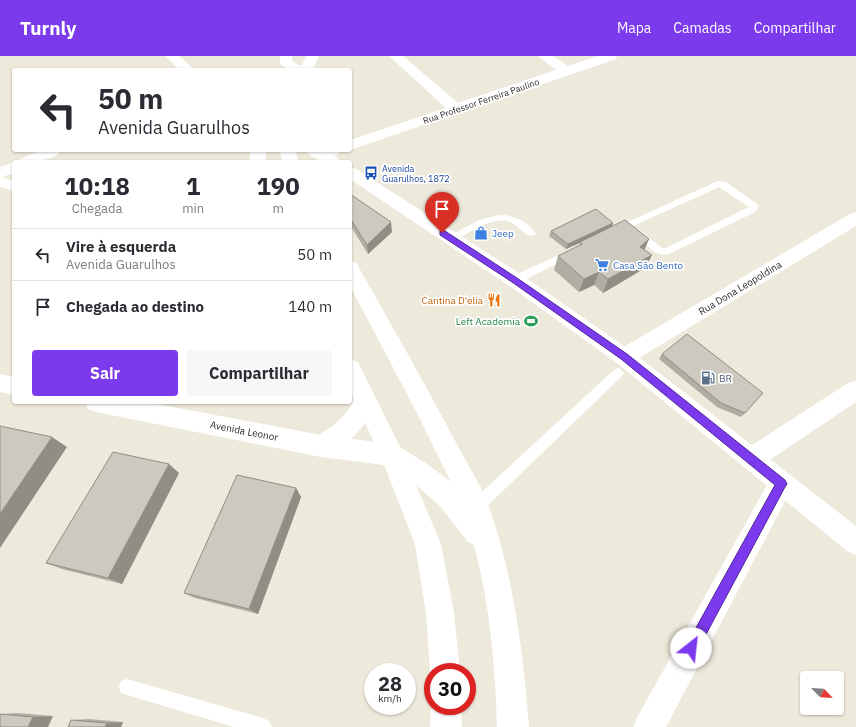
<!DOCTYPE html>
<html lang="pt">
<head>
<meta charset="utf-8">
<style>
	body { margin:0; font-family:"IBM Plex Sans",sans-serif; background:#f7f7f7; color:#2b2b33; height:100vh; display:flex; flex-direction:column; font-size:15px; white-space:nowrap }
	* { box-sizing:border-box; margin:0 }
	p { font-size:13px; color:#7c7c81 }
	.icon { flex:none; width:22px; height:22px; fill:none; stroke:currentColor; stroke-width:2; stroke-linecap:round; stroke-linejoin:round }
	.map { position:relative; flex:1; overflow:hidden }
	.side { position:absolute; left:12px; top:104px; width:340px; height:244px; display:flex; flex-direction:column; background:#fff; border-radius:4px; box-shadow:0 1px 3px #0004 }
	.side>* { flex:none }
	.guide { position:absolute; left:12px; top:12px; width:340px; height:84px; border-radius:4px; box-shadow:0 1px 3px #0004; background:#fff; color:#2b2b33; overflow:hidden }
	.needle { width:26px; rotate:115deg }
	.buttons { position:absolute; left:800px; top:615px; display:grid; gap:8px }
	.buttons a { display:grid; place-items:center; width:44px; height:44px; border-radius:4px; background:#fff; box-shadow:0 1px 3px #0004; font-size:20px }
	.speed { position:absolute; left:364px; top:607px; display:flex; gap:8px; font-size:20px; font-weight:700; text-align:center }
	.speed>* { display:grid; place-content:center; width:52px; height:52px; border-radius:50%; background:#fff; box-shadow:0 1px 3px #0004; line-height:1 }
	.speed small { font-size:10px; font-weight:400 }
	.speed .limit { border:6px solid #d22; background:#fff; color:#111 }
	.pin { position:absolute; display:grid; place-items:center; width:34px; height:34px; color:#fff; margin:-41px -17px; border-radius:50% 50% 50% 0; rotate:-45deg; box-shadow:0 0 4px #0007 }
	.pin .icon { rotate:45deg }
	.me { position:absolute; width:44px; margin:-22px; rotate:29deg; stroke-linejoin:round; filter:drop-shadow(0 0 3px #0008) }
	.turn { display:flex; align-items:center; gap:14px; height:84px; padding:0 20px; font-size:18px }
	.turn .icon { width:52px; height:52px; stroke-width:2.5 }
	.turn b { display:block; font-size:28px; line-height:34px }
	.eta { display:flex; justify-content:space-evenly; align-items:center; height:68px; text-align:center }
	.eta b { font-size:24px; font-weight:800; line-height:28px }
	.action { display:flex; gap:8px; margin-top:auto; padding:8px 20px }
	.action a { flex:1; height:46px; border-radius:4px; background:#7c3aed; color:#fff; font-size:16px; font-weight:800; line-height:46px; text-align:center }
	.action a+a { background:#f7f7f7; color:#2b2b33 }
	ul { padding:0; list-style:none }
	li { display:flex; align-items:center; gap:12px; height:52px; padding:0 20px; border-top:1px solid #e1e1e2 }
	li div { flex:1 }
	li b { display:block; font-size:15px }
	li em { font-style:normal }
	header { display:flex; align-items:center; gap:24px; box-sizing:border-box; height:56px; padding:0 20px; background:#7c3aed; color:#fff }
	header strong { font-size:19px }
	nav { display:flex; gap:22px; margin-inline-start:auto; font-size:14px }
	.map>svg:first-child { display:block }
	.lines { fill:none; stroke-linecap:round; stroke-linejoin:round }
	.service { fill:#fff; fill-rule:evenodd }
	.minor { fill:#fff; fill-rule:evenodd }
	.tertiary { fill:#fff; fill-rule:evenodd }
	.secondary { fill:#fff; fill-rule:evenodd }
	.wall { fill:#b0ada3 }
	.shaded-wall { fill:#908d85 }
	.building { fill:#cdc9be; stroke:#908d85 }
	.route { fill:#7c3aed; stroke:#51269a }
	.labels { text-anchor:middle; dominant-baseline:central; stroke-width:3.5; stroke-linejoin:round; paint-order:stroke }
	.far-street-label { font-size:9px; fill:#2b2b2b; stroke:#fff }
	.far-transit-label { font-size:9px; fill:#164399; stroke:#fff; text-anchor:start }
	.shop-label { font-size:10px; fill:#366cbe; stroke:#fff; text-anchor:start }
	.street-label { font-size:10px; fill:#2b2b2b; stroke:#fff }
	.food-label { font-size:10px; fill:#c56008; stroke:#fff; text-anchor:end }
	.leisure-label { font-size:10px; fill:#27864d; stroke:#fff; text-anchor:end }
	.service-label { font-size:10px; fill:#4e5e75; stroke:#fff; text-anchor:start }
</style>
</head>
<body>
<header>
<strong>Turnly</strong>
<nav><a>Mapa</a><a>Camadas</a><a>Compartilhar</a></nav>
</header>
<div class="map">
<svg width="856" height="671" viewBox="0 0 856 671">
	<rect width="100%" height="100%" fill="#eeeadb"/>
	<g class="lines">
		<path class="service" d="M718,125L726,126L757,148L759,150L755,156L667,199L656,197L633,178L631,176L633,174H639L662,192H666L749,151L719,131L618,177L615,178L610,175L612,173Z
			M500,159C514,159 527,165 536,177L534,179C524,182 518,167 507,165C489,162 469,177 454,185L451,186L446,183L448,181L479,164Z
			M572,193L576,194L577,196L576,198L519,227H511L510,224L511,221Z
			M618,312L622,314L624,317L622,320L481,456L476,458L471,456L469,451L471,446L614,314Z
			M127,623L263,662L269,665L272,671H234L127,639L121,637L119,631L121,625Z"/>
		<path class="minor" d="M389,0H403L458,47L556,14L538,0H553L568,10L598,0H617L616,3L350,94V84L446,52Z
			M318,94H342C337,101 323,103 316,101L313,98Z
			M856,156V170L631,307L624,310L617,307L613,301L617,295L850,158Z
			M856,325V346L759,411L751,414L743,411L739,403L743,395L848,327Z
			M781,416L790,420L793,428L790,436L666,671H633L638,660L772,420Z"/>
		<path class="tertiary" d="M41,94H62C53,106 31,106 18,106L20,103Z
			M14,106V117L2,121L14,125V135L0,131V111Z
			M0,318L14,321V339L0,336Z
			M85,346H146L321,379L392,388L400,391L404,399L400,407L392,410L321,401L96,356L88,353Z"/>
		<path class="secondary" d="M165,0H179L195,14H180Z
			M280,0H292L293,6L301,10L307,0H319L312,14H289L280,8Z
			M250,94H266V106H250Z
			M279,94H295L299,106H283Z
			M305,94C318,94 333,94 341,106C328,106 314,106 305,94Z
			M350,111L356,113L522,219L631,295L856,470V499L847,495L617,307L508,229L350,123Z
			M350,205L357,207L359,212C391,268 423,324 453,381C465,404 480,427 489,451C514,522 523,596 529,671H497C495,610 490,548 474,489L468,486L440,450L416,429L441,488L454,557L460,616H433V623L430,616L426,557L415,488L381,401L365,367C354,383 339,394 321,401L313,398L309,390C314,379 326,376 335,368C343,362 349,353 354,344L350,335V303L358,306L400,391L427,408L451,426L416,355L350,230Z
			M433,644V650H461L462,671H430L431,650Z"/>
	</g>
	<path class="wall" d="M350,138L392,176L368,198L350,169Z
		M612,171L649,183L644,194L652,199L645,212L603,237L594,229L579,236L554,214L558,200L579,190L580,187L566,193L549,180L551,175Z
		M662,298L745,357L741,361L717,351L659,303Z
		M179,417L122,528L62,513L46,507Z
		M296,432L301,441L258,558L195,542L184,537Z
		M18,657L53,660L0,671V658Z
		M89,663L123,666L121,671L71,664Z"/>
	<path class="shaded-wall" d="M391,166L392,176L368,198L367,189Z
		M613,167L612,172L566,193L568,188Z
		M649,183L643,197L640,191Z
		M652,199L645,212L603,237L608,223Z
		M599,216L594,229L579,236L584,223Z
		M52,381L67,391L0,492V458Z
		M169,408L179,417L122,528L108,522Z
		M296,432L301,441L258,558L249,553Z
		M53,660L48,671H28L33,661Z
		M123,666L121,671H105L107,667Z"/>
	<path class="building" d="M350,138L391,166L367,189L350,162Z
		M596,153L613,167L568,188L551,175Z
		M625,164L649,183L640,191L652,199L608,223L599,216L584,223L558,200L582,188L580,186Z
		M687,278L763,337L745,357L721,347L662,298Z
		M0,370L52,381L0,458Z
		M113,396L169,408L108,522L46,507Z
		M237,419L296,432L249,553L184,537Z
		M0,658L33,661L28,671H0Z
		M71,664L107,667L105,671H68Z"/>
	<path class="route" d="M440,175H445L517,222L627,298L785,424L787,428L785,431L696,597L691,598L687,597L685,592L687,588L775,429L621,303L512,226L440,179Z"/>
	<defs>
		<g id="bus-bare" transform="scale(1.08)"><path d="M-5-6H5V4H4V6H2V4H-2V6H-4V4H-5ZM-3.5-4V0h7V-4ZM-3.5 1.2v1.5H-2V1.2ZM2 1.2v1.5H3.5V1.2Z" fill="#1a4fb4" stroke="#fff" stroke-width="2.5" paint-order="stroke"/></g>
		<g id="shop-bare" transform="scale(1.08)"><path d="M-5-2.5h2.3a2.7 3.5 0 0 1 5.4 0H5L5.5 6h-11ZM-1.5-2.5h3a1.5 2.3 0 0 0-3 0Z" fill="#3f7fe0" stroke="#fff" stroke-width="2.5" paint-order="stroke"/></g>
		<g id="supermarket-bare" transform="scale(1.08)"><path d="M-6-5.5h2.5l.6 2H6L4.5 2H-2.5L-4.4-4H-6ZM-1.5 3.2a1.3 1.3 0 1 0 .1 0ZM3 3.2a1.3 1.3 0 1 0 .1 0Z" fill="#3f7fe0" stroke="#fff" stroke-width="2.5" paint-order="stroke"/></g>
		<g id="restaurant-bare" transform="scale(1.08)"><path d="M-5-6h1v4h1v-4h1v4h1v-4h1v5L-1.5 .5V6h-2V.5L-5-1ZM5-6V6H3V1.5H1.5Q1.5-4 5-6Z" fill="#e8710a" stroke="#fff" stroke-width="2.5" paint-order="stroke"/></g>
		<g id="stadium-bare" transform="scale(1.08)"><path d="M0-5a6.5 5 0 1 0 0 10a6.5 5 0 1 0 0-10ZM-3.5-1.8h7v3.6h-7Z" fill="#2e9e5b" stroke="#fff" stroke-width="2.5" paint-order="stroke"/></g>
		<g id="fuel-bare" transform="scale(1.08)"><path d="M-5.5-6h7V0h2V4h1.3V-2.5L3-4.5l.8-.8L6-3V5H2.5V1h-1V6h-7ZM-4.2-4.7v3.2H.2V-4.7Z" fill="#5c6f8a" stroke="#fff" stroke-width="2.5" paint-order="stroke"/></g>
	</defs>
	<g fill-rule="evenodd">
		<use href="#bus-bare" x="371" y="117"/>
		<use href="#shop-bare" x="481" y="177"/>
		<use href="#supermarket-bare" x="602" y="209"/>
		<use href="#restaurant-bare" x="494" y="244"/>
		<use href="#stadium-bare" x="531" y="265"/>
		<use href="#fuel-bare" x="708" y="322"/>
	</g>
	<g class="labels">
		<g class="far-street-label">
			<text transform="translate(481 45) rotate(-19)">Rua Professor Ferreira Paulino</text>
		</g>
		<g class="far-transit-label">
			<text x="382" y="112">Avenida<tspan x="382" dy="10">Guarulhos, 1872</tspan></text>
		</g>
		<g class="shop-label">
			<text x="492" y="177">Jeep</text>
			<text x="613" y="209">Casa São Bento</text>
		</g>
		<g class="street-label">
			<text transform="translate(740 232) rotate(-31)">Rua Dona Leopoldina</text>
			<text transform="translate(244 375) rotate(11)">Avenida Leonor</text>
		</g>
		<g class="food-label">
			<text x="483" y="244">Cantina D'elia</text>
		</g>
		<g class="leisure-label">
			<text x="520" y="265">Left Academia</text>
		</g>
		<g class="service-label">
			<text x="719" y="322">BR</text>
		</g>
	</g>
</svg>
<div class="buttons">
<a><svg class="needle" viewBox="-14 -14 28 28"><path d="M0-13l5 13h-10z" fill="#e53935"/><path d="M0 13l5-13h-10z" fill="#7c7c81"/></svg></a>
</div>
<div class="speed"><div>28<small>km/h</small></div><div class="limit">30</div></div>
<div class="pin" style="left:442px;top:177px;background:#d93025"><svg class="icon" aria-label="arrive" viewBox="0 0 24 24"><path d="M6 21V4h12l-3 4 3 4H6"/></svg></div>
<svg class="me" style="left:691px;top:592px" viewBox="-20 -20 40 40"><circle r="19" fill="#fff"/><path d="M0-13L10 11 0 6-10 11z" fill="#7c3aed"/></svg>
<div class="guide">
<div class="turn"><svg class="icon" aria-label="left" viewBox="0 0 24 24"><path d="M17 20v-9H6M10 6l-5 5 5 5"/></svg><div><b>50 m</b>Avenida Guarulhos</div></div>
</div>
<section class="side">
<div class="eta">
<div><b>10:18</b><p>Chegada</p></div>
<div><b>1</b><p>min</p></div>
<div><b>190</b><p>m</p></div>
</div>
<ul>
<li><svg class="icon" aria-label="left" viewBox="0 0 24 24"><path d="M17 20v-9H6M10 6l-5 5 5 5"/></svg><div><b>Vire à esquerda</b><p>Avenida Guarulhos</p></div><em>50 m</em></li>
<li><svg class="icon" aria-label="arrive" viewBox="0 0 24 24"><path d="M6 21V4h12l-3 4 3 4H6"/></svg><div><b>Chegada ao destino</b></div><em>140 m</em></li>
</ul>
<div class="action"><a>Sair</a><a>Compartilhar</a></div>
</section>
</div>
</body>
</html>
